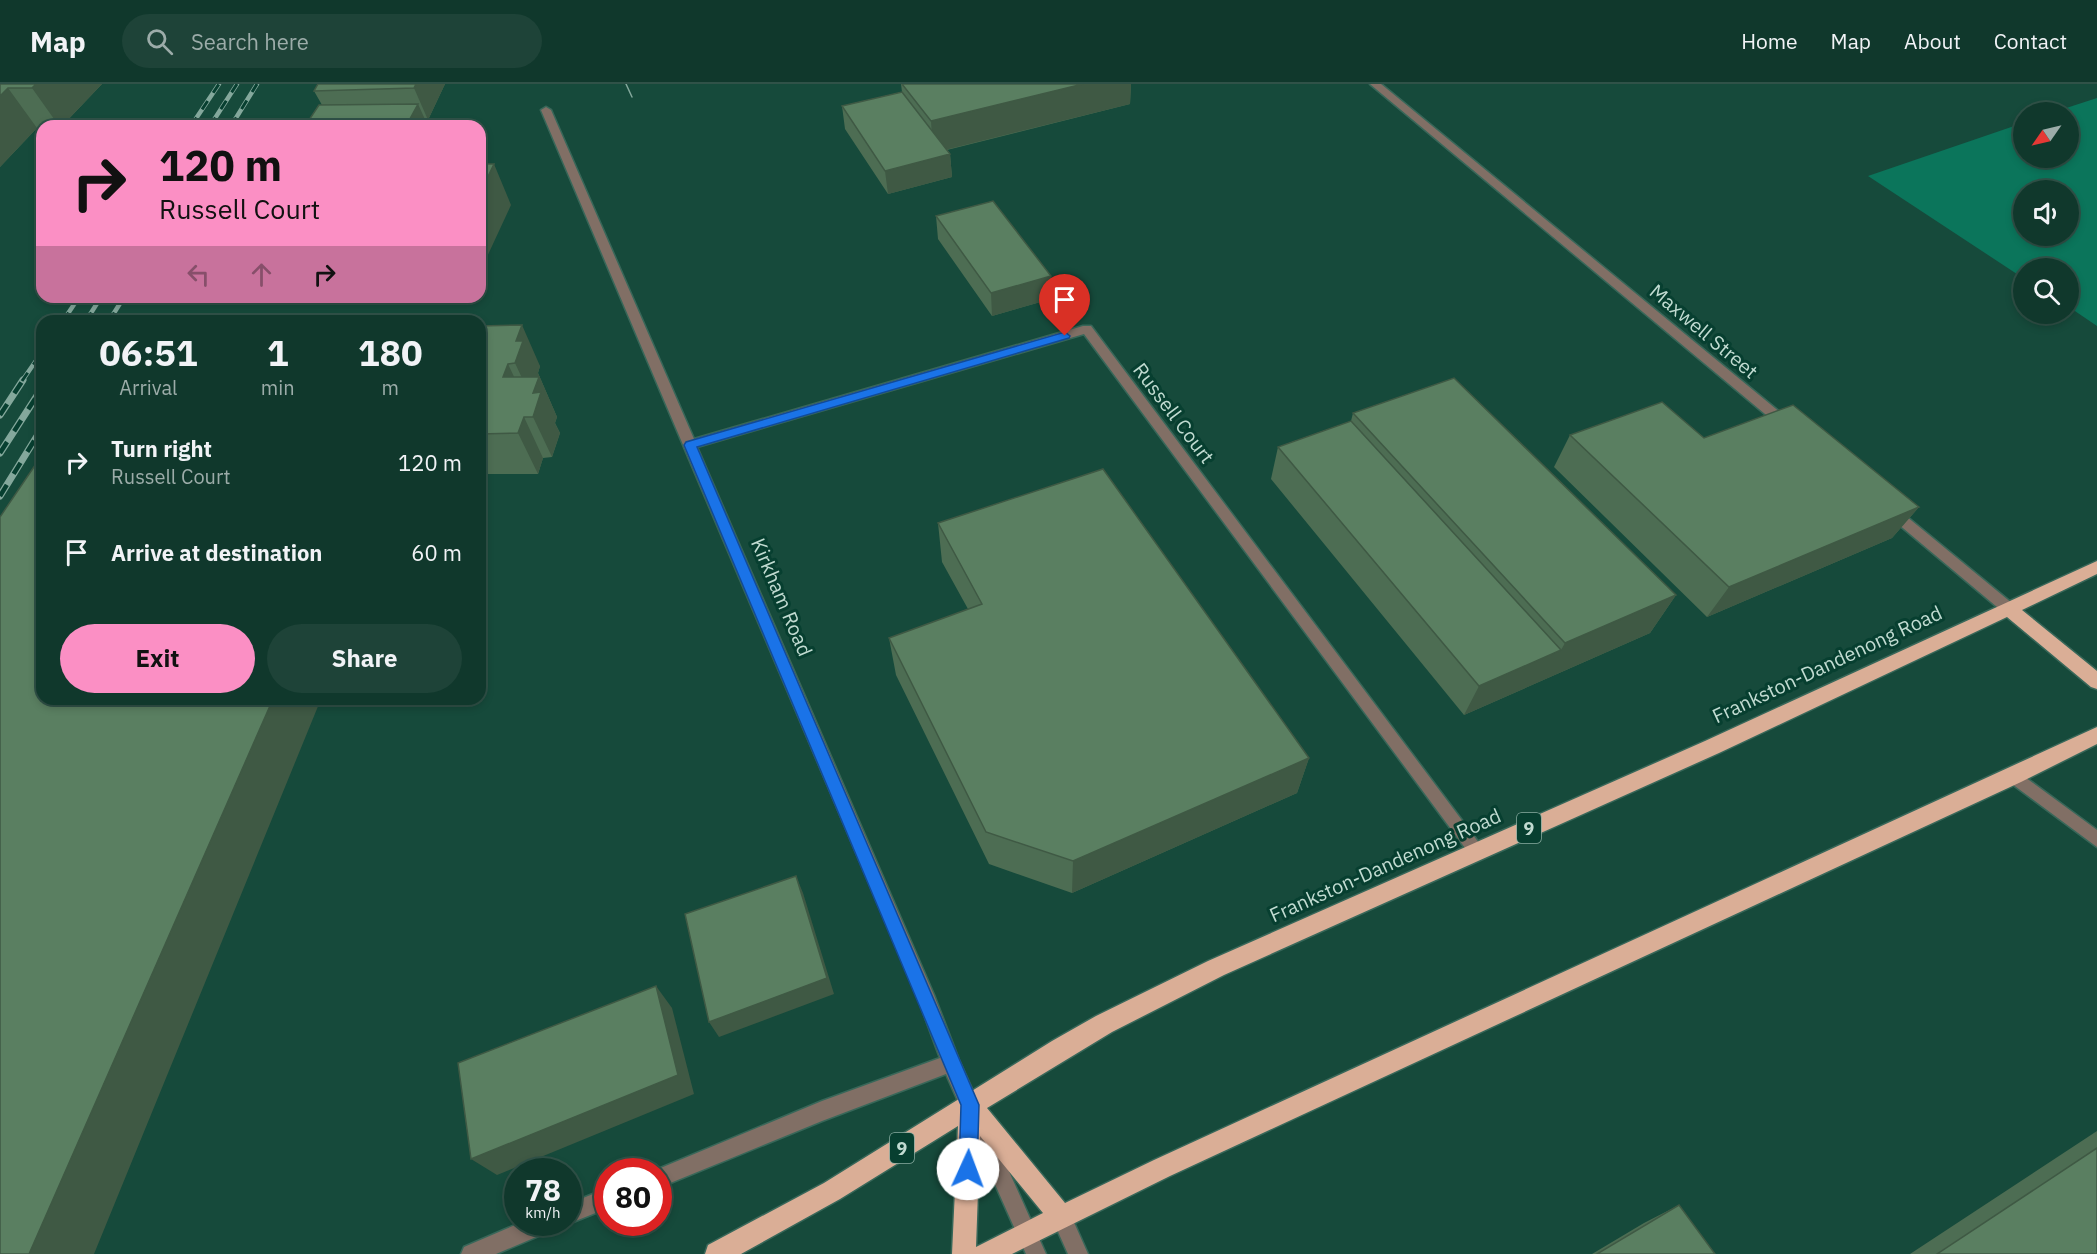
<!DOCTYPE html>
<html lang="en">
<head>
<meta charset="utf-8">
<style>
	body { margin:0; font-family:"IBM Plex Sans",sans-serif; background:#1e4338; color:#f1f3f6; height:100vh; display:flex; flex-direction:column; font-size:22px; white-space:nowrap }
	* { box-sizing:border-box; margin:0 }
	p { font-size:20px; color:#9caca9 }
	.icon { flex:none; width:33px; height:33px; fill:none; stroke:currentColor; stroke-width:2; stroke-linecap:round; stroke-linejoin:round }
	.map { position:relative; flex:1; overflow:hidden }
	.sheet { position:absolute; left:36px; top:231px; width:450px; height:390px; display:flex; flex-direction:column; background:#10382c; border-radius:18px; box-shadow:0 3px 9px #0003,0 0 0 2px #305248 }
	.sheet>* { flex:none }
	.top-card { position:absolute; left:36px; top:36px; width:450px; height:183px; border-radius:18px; box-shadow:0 3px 9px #0003,0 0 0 2px #305248; background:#fb8fc4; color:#111; overflow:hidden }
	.needle { width:39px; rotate:236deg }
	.tools { position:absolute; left:2013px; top:18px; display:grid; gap:12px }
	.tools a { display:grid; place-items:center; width:66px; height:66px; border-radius:50%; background:#10382c; box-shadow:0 3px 9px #0003,0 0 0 2px #305248; font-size:30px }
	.speed { position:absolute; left:504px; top:1074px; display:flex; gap:12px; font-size:30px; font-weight:700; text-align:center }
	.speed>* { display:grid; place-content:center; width:78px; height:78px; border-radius:50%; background:#10382c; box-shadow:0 3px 9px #0003,0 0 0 2px #305248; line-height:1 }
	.speed small { font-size:15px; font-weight:400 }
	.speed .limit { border:9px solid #d22; background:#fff; color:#111 }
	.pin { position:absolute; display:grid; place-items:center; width:51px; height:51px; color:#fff; margin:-62px -26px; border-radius:50% 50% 50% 0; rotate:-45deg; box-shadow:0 0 6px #0007 }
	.pin .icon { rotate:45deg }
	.me { position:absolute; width:66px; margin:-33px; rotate:2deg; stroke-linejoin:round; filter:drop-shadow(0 0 4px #0008) }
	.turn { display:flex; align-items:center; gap:21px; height:126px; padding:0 24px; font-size:27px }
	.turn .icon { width:78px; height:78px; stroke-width:2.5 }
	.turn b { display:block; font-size:42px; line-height:51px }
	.lanes { display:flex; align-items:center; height:57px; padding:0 24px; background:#0003; justify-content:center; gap:30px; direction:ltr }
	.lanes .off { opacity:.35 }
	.eta { display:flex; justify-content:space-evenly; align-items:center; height:102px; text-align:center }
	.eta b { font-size:36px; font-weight:700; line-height:42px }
	.button { display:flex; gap:12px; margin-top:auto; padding:12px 24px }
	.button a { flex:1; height:69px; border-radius:36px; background:#fb8fc4; color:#111; font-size:24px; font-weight:700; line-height:69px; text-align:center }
	.button a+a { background:#1e4338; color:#f1f3f6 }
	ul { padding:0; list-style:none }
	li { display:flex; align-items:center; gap:18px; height:90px; padding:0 24px }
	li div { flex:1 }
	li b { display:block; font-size:22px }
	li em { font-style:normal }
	header { display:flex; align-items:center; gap:36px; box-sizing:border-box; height:84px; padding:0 30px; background:#10382c; border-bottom:2px solid #305248 }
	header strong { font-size:28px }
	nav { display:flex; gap:33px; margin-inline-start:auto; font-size:21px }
	.search { width:420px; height:54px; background:#1e4338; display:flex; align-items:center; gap:15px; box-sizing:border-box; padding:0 21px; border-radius:33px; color:#9caca9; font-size:22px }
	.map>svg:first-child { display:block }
	.green { fill:#0b755b; fill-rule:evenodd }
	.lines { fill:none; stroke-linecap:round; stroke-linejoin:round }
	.minor-casing { stroke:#386759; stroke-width:3 }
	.highway-casing { stroke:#386759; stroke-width:3 }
	.minor { fill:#816f65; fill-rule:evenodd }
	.highway { fill:#daae96; fill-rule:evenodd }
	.tram { stroke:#84a89c; stroke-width:1.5 }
	.rail-far1-casing { stroke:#84a89c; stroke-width:4.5 }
	.rail-casing { stroke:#84a89c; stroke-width:7 }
	.rail-far1 { stroke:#073f30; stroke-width:3; stroke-dasharray:10; stroke-linecap:butt }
	.rail { stroke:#073f30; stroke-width:4.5; stroke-dasharray:13; stroke-linecap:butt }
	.wall { fill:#4d6d53 }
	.shaded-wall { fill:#3f5944 }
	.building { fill:#5a7f61; stroke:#3f5944; stroke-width:1.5 }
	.route { fill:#1a73e8; stroke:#114b97; stroke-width:1.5 }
	.labels { text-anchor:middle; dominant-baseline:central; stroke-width:6; stroke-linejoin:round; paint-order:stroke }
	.shield { fill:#073f30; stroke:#89aca1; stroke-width:1.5 }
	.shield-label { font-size:18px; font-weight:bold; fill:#c1dbd1 }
	.street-label { font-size:20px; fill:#c1dbd1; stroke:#073f30 }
</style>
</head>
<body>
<header>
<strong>Map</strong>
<div class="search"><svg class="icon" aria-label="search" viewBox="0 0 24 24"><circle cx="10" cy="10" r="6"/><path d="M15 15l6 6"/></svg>Search here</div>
<nav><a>Home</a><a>Map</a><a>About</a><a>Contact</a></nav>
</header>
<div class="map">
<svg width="2097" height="1170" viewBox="0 0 2097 1170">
	<rect width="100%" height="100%" fill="#164a3b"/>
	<path class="green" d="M2097,14V242L2069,223L2068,184H2024L2023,194L1868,92L2023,39L2024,74H2068V28H2054ZM2024,106H2068V152H2024Z"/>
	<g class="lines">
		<g class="minor-casing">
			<path id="minor" d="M1370,0H1381L1793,339L1794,342L1793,345H1783Z
				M546,23L551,26L694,355L1083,242H1091L1485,767L1483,772L1477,775L1471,772L1084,250L697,363L934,911L959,976L1046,1170H1026L946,990L822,1037L658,1104V1088H651L822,1017L940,974L919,917L541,26Z
				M1890,421L1895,423L2013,520L2015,524L2013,528H2003L1885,429L1883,426L1885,423Z
				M2014,685L2097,746V763L2008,697L2006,692L2008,687Z
				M608,1104V1124L568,1140L564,1138H568V1120Z
				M1061,1122L1068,1125L1088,1170H1068L1051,1132L1054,1125Z
				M522,1138H558L555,1145L496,1170H461L464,1163Z"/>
		</g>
		<g class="highway-casing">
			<path id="highway" d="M2097,477V490L2022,526L2097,587V605L2091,603L2007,533L1719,669L1224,891L1112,948L987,1024L1065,1119L1154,1076L2097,643V660L2021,698L1170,1092L1012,1170H952L958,1042L840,1115L741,1170H705L708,1161L824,1099L1052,957L1096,932L1208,877L1705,657ZM980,1052L1043,1129L976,1163Z"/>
		</g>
		<use href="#minor" class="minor"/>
		<use href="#highway" class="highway"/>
		<path class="tram" d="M626,0L632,13"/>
		<g class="rail-far1-casing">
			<path id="rail-far1" d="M191,42L219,0
				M210,42L237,0
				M231,42L257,0
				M63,237L79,213
				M86,237L101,213
				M109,237L124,213
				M22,297L42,268"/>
		</g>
		<g class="rail-casing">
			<path id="rail" d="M0,331L23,296
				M0,369L42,304
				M0,412L42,344"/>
		</g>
		<use href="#rail-far1" class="rail-far1"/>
		<use href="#rail" class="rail"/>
	</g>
	<path class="wall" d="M0,0H102L62,42H42V44H37L0,83Z
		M318,0H445L428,36H426L322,21L314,7Z
		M901,0H1131L1130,20L947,66L950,70L952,93L888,110L845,45L842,22L902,8Z
		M936,132L1051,192V215L992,232L938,155Z
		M480,242L540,282L538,289L557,333L555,339L560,349L552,373L543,374L538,390H480Z
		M1353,329L1676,511L1650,549L1464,631L1271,395L1278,363L1351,337Z
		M1570,351L1704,354L1919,423L1892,454L1707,533L1554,383Z
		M938,439L1309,674L1297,709L1072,809L989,780L896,591L889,554L968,525L942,478Z
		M2097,1047V1170H1910Z
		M1679,1121L1715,1170H1592L1644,1139Z"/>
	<path class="shaded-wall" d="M36,0H102L62,42H59L32,4Z
		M416,0H445L428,36L414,4Z
		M1083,0H1131L1130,20L933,69L931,37Z
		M8,4L37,44L0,83V12Z
		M418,20L428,42H406Z
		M950,70L952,93L888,110L885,87Z
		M494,80L511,121L480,188V109Z
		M1051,192V215L992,232L991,209Z
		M522,241L540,282L538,289L557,333L555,339L560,349L552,373L533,333L534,320L515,279L516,257Z
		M508,280L527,320L503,293Z
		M524,333L543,374L538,390L518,349Z
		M1919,423L1892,454L1707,533L1729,503Z
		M1676,511L1650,549L1464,631L1479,602L1561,566L1565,559Z
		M273,615H321L94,1170H29Z
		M1309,674L1297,709L1072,809L1073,777Z
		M796,792L803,809L834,910L719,953L709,938Z
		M656,902L672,924L694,1010L497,1091L471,1075Z"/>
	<path class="building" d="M0,0H36L32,4H8L0,12Z
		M318,0H416L414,4L314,7Z
		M902,0H1083L931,37Z
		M902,8L950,70L885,87L842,22Z
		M418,20L406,42H305L319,21Z
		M480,80H494L480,109Z
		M993,117L1051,192L991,209L936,132Z
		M522,241L516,257H523L515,279L508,280L503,293H539L533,309L541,308L533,333H524L518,349L480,350V242Z
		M1454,294L1676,511L1565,559L1353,329Z
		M1662,318L1704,354L1793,321L1919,423L1729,503L1570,351Z
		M1351,337L1561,566L1479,602L1278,363Z
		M42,371V615H273L29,1170H0V433Z
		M1103,385L1309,674L1073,777L986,748L889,554L982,520L938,439Z
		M796,792L827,894L709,938L685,830Z
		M656,902L678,991L471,1075L458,979Z
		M2097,1064V1170H1937Z
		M1679,1121L1715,1170H1597Z"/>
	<path class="route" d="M1065,248L1070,252L1069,254L697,363L979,1021L977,1085L974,1091L968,1094L961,1091L959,1085L961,1021L684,361L686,358Z"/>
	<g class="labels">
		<g class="shield">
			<rect x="1517" y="729" width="24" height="30" rx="4.5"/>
			<rect x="890" y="1049" width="24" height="30" rx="4.5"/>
		</g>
		<g class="shield-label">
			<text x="1529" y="744">9</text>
			<text x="902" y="1064">9</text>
		</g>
		<g class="street-label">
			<text transform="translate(1704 247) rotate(40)">Maxwell Street</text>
			<text transform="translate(1174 329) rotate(53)">Russell Court</text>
			<text transform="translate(782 513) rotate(67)">Kirkham Road</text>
			<text transform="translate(1827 580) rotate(-25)">Frankston-Dandenong Road</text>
			<text transform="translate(1385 781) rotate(-24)">Frankston-Dandenong Road</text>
		</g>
	</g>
</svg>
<div class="tools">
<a><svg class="needle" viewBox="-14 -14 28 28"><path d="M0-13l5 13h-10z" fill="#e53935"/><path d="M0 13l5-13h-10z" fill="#9caca9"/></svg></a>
<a><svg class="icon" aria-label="sound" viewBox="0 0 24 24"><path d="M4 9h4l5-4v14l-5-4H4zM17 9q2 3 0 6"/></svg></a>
<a><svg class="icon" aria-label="search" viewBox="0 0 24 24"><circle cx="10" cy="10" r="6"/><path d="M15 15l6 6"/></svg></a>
</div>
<div class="speed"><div>78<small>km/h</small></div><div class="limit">80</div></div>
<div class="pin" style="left:1065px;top:252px;background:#d93025"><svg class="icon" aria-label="arrive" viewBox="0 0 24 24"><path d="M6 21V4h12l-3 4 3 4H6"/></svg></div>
<svg class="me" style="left:968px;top:1085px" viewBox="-20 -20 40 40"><circle r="19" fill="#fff"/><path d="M0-13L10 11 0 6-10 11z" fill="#1a73e8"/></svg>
<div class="top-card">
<div class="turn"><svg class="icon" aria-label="right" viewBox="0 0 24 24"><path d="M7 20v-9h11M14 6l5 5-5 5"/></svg><div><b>120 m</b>Russell Court</div></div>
<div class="lanes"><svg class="icon off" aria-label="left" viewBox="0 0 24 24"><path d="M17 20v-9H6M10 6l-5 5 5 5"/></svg><svg class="icon off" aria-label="ahead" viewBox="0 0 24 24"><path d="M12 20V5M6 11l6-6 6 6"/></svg><svg class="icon" aria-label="right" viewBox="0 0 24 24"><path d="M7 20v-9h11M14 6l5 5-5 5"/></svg></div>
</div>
<section class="sheet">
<div class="eta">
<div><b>06:51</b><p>Arrival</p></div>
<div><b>1</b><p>min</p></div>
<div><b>180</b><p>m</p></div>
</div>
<ul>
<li><svg class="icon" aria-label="right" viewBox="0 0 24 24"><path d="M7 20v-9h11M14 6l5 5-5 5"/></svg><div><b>Turn right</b><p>Russell Court</p></div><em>120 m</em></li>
<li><svg class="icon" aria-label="arrive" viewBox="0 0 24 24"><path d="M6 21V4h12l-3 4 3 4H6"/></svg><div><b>Arrive at destination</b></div><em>60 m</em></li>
</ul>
<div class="button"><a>Exit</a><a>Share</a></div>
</section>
</div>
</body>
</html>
